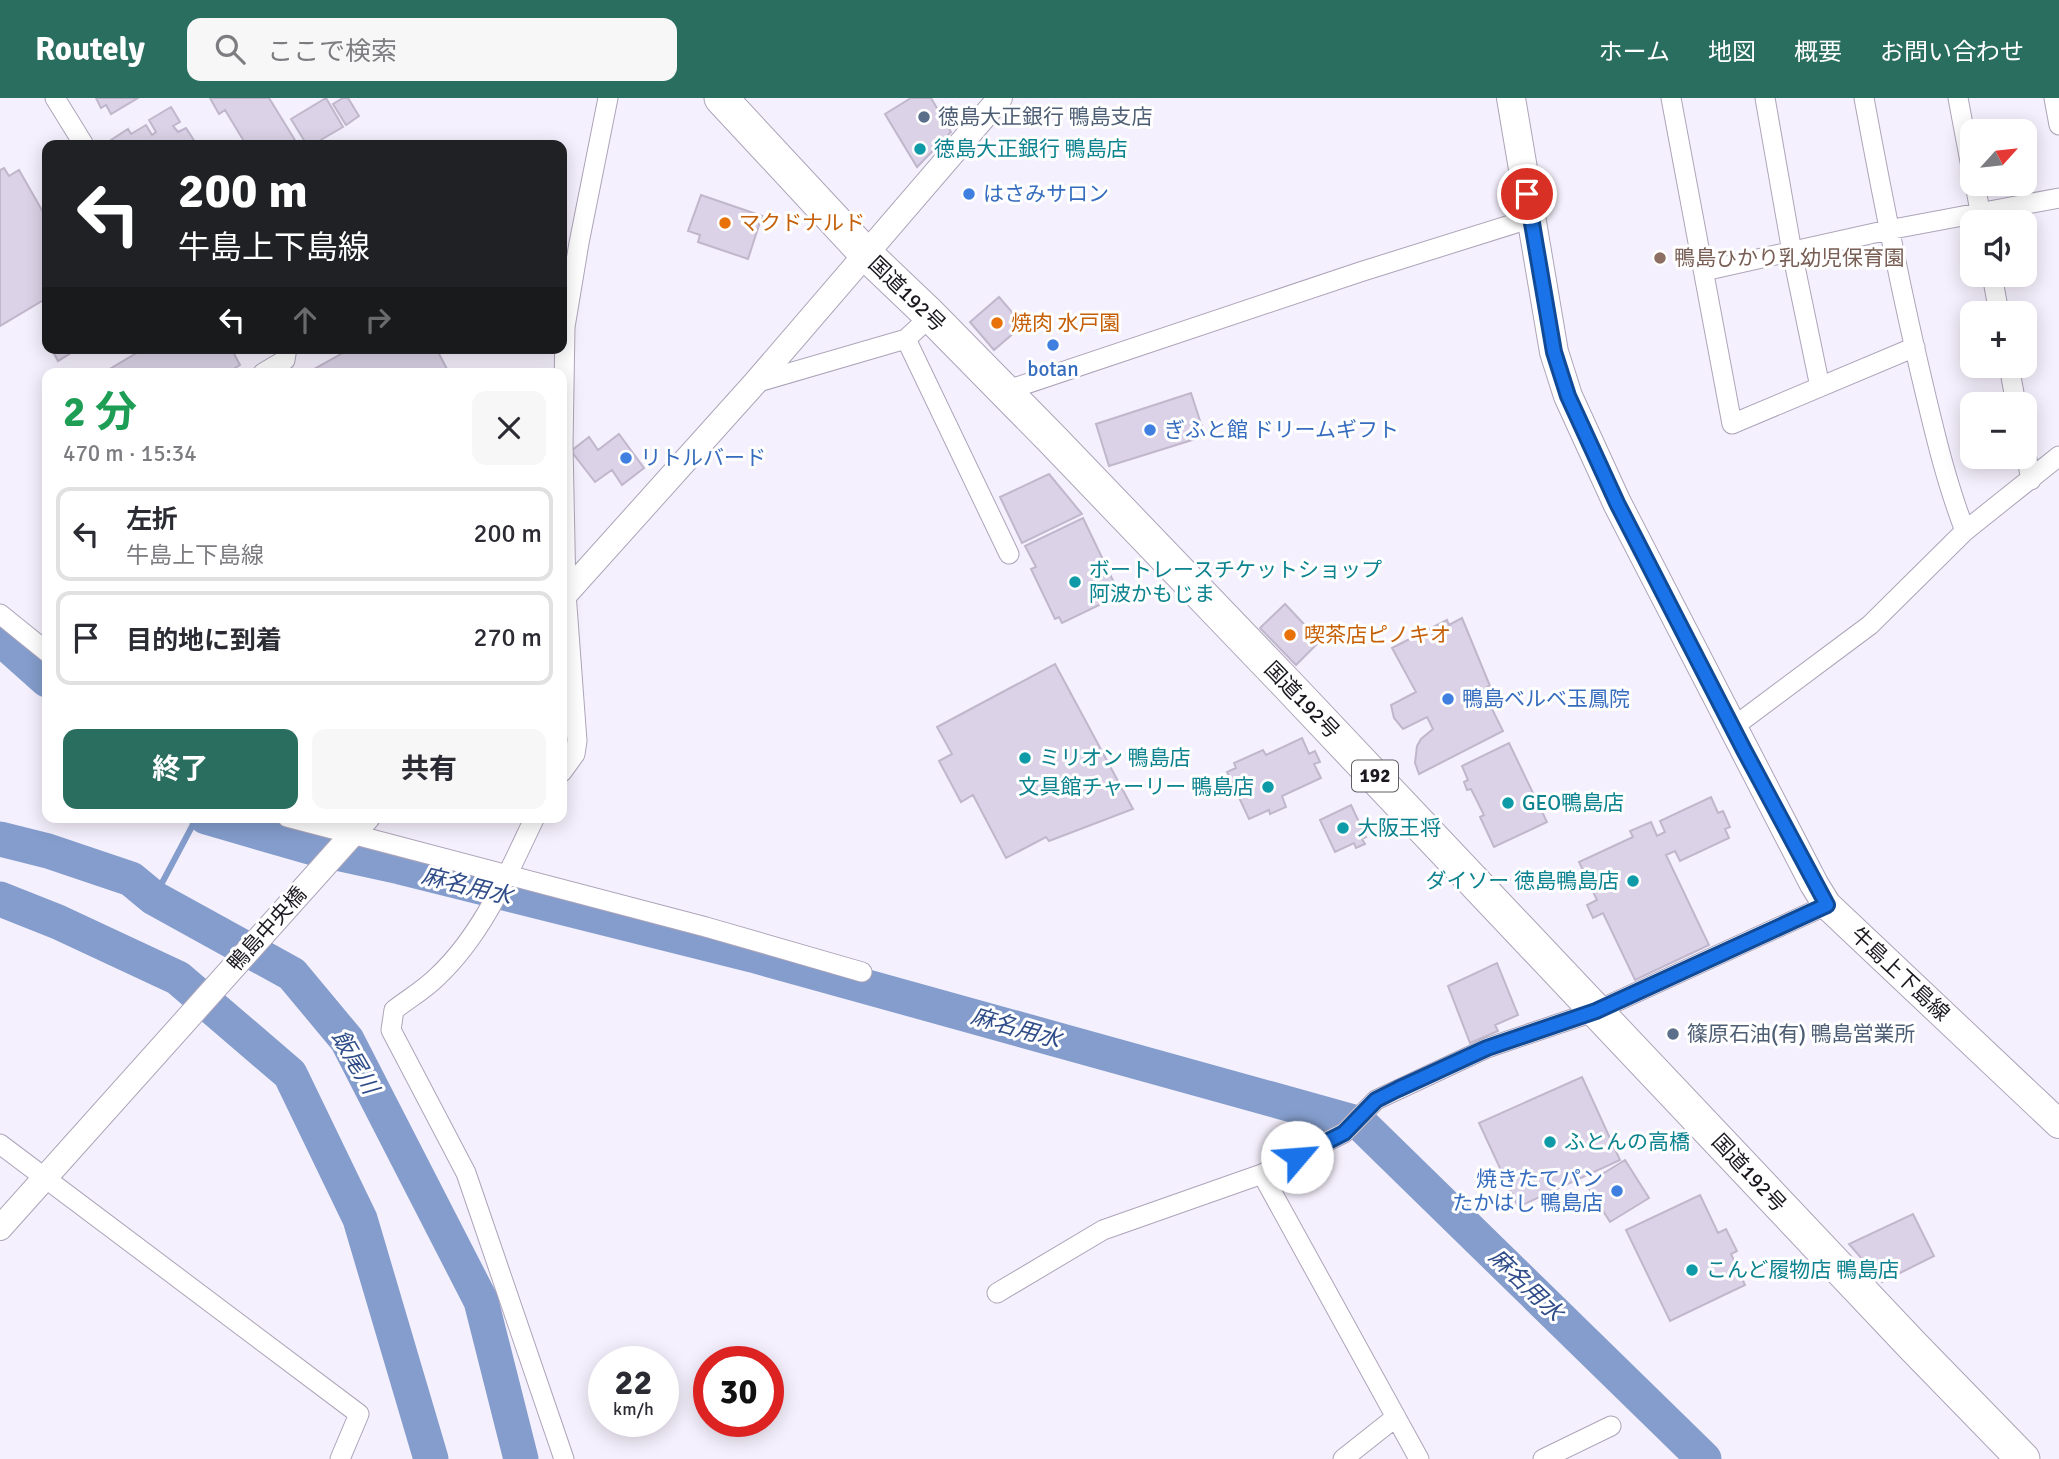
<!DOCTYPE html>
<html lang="ja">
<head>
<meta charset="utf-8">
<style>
	body { margin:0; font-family:Signika,"Noto Sans JP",sans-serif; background:#f7f7f7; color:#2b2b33; height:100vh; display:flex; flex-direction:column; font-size:26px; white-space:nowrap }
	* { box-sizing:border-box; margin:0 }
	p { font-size:23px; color:#7c7c81 }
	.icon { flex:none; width:38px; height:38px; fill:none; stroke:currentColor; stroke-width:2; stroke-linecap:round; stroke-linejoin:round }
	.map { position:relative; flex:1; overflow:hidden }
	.drawer { position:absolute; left:42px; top:270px; width:525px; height:455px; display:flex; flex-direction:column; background:#fff; border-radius:14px; box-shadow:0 4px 18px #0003 }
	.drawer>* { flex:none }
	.banner { position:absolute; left:42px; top:42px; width:525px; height:214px; border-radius:14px; box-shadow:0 4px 18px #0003; background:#202124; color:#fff; overflow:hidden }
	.needle { width:46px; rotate:63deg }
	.controls { position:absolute; left:1960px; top:21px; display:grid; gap:14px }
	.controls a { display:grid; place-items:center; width:77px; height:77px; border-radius:14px; background:#fff; box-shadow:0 4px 18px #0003; font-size:35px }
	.speed { position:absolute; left:588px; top:1248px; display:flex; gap:14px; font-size:35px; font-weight:700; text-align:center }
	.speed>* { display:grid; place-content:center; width:91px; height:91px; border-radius:50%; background:#fff; box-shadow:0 4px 18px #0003; line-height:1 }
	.speed small { font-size:18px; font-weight:400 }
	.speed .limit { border:10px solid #d22; background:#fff; color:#111 }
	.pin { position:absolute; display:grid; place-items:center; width:60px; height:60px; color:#fff; margin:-30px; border:4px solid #fff; border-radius:50%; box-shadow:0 2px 7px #0007 }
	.me { position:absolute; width:77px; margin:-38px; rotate:63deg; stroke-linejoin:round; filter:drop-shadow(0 0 5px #0008) }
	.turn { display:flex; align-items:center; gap:24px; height:147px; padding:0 21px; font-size:32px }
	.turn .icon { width:91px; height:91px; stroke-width:2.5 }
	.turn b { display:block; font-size:49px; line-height:60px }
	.lanes { display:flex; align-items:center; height:66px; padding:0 21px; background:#0003; justify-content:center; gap:35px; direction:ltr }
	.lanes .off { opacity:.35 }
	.round { display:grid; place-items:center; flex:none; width:74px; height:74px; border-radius:14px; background:#f7f7f7 }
	.overview { display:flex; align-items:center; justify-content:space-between; height:119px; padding:0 21px }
	h1 { font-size:42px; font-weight:700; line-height:52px; color:#1e9e55 }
	.action { display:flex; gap:14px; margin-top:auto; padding:14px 21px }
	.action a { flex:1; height:80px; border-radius:14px; background:#2a6e60; color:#fff; font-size:28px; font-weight:700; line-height:80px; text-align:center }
	.action a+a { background:#f7f7f7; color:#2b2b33 }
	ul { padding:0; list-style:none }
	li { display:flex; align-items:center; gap:21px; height:94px; margin:0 14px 10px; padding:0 7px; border:4px solid #e1e1e2; border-radius:14px }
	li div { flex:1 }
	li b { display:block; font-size:26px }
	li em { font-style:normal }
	header { display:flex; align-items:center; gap:42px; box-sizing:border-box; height:98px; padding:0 35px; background:#2a6e60; color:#fff }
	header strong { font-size:33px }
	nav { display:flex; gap:38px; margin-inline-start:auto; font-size:24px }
	.search { width:490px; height:63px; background:#f7f7f7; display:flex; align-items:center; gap:18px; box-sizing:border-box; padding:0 24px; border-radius:14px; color:#7c7c81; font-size:26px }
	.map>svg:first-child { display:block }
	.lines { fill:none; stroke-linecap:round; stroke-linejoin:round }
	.stream { stroke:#849dcc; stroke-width:6 }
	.river { stroke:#849dcc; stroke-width:35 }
	.building { fill:#dbd2e7; stroke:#c1b7cc; stroke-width:2 }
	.minor-casing { stroke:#ada4b9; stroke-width:21 }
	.tertiary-casing { stroke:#ada4b9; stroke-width:26 }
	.secondary-casing { stroke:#ada4b9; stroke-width:30 }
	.trunk-casing { stroke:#ada4b9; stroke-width:35 }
	.minor { stroke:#fff; stroke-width:19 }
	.tertiary { stroke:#fff; stroke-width:24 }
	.secondary { stroke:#fff; stroke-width:28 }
	.trunk { stroke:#fff; stroke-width:33 }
	.route-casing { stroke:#114b97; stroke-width:18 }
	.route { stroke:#1a73e8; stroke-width:12 }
	.service-dot { fill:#5c6f8a; stroke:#fff; stroke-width:2.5 }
	.culture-dot { fill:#0f9aa8; stroke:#fff; stroke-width:2.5 }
	.shop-dot { fill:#3f7fe0; stroke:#fff; stroke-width:2.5 }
	.food-dot { fill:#e8710a; stroke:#fff; stroke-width:2.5 }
	.education-dot { fill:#8d6e63; stroke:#fff; stroke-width:2.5 }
	.labels { text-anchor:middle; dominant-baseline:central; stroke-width:6; stroke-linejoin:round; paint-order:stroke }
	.shield { fill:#fff; stroke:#5f5d62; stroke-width:2 }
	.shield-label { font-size:19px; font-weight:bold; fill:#1b181f }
	.service-label { font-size:21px; fill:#4e5e75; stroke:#fff; text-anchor:start }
	.culture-label { font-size:21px; fill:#0d838f; stroke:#fff; text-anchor:start }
	.shop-label { font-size:21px; fill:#366cbe; stroke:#fff; text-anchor:start }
	.food-label { font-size:21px; fill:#c56008; stroke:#fff; text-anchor:start }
	.education-label { font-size:21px; fill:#785e54; stroke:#fff; text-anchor:start }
	.street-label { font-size:21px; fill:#1b181f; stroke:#fff }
	.water-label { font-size:23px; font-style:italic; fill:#304d89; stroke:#fff }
</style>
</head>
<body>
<header>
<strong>Routely</strong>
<div class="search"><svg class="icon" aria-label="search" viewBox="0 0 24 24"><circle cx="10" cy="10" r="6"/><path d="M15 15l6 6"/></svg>ここで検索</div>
<nav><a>ホーム</a><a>地図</a><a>概要</a><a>お問い合わせ</a></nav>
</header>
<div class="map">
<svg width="2059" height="1361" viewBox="0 0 2059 1361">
	<rect width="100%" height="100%" fill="#f5f0fd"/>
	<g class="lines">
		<path class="stream" d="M154,800L197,719"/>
		<path class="river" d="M0,540L47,582
			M206,719L313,750L400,769L752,857L1361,1026L1704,1361
			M0,741L48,753L131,781L154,800L292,876L347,942L481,1203L521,1361
			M0,801L58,824L178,880L290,976L360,1121L431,1361"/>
	</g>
	<path class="building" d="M96,0H138L111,16L106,7L101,10Z
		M210,0H269L298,47H241L245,45L225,12L219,16Z
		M326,0L343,29L312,47H307L291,21Z
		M343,0H348L359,18L346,27L333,6Z
		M911,0H931L951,34L917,69L885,16Z
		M171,9L180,24L173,28L178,34L186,30L197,47H115L111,42L128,31L131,36L146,27L152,37L156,34L149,22Z
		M4,70L9,78L19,72L47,121V200L0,228V72Z
		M701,97L762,118L748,161L698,144L700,137L688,133Z
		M999,199L1023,227L994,252L970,224Z
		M51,250H79L58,263Z
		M145,250H231L240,267L227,275H103Z
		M352,250H436L449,275H307Z
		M1191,295L1205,338L1109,368L1096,326Z
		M619,336L644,370L622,387L612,372L595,384L571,353L589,339L598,352Z
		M1049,376L1082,416L1022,445L1000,399Z
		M1083,420L1120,497L1062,525L1059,519L1055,521L1031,471L1036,469L1025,448Z
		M1285,506L1320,543L1296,567L1260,530Z
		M1462,520L1490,588L1487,589L1496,609L1492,611L1503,633L1419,676L1415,665L1417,648L1421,641L1433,631L1427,619L1403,631L1394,620L1391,607L1416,594L1392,550L1447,522L1449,527Z
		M1055,566L1133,711L1049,743L1046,739L1006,760L973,697L961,704L939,663L952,656L937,629Z
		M1302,640L1309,656L1315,653L1320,664L1314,666L1321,680L1282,698L1286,709L1270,716L1269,712L1249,721L1227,674L1236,670L1234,665L1263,652L1266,657Z
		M1509,645L1547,724L1494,749L1480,719L1484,717L1471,691L1467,692L1464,684L1468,682L1462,668Z
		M1711,699L1718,715L1723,713L1730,729L1725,731L1729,740L1680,763L1675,753L1666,757L1709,847L1635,882L1603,815L1593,820L1587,807L1597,802L1579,764L1633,739L1630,733L1651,724L1657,738L1665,734L1660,723Z
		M1351,707L1366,739L1362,741L1365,746L1356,750L1354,745L1335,754L1320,722Z
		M1497,865L1518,917L1495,927L1498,933L1470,945L1448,888Z
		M1582,979L1620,1062L1518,1109L1479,1025Z
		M1625,1062L1649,1100L1610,1124L1586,1086Z
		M1700,1097L1718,1135L1726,1131L1737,1153L1731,1156L1745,1187L1670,1223L1626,1132Z
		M1913,1116L1934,1158L1882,1184L1849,1146Z"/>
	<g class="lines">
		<g class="minor-casing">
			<path id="minor" d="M55,0L84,47
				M1671,0L1732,326L1915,249
				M1765,0L1792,154L1820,289
				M1864,0C1881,92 1899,183 1920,273C1933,328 1945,381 1965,433
				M1958,0L1972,74
				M2054,0L2059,27
				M1975,86L1982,124
				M1704,173L1888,132L2059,100
				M1992,177L1999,215
				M931,218L906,241L1009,456
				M2009,268L2016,306
				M263,275L285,262L287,250
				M755,285L906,241
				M1005,293L1360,174L1532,120
				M2025,351L2031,382
				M0,516L47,554
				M1732,630L1870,527L1965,433L2059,358
				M562,674L575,656L577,643L566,495L563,347L565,229L579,145L608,0
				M287,719L706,829L862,874
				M535,719C508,775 483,836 437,879C424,892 408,901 394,912L391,932L466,1075L564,1361
				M0,1046L359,1316L340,1361
				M997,1195L1103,1132L1262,1076
				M1343,1361L1396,1319
				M1419,1361L1262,1076L1344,1035L1376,1002L1487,950L1596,913L1827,807
				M1543,1361L1611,1328"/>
		</g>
		<g class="tertiary-casing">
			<path id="tertiary" d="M562,500L755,285L1000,0
				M0,1130L368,719"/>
		</g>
		<g class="secondary-casing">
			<path id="secondary" d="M1511,0L1554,254L1568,298L1617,405L1814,786L1827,807L2059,1026"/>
		</g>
		<g class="trunk-casing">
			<path id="trunk" d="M721,0L865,155L931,218L1051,340L1288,587L1913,1248L2023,1361"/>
		</g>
		<use href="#minor" class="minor"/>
		<use href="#tertiary" class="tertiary"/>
		<use href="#secondary" class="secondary"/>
		<use href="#trunk" class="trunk"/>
	</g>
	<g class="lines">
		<g class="route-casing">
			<path id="route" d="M1297,1059L1344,1035L1376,1002L1398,991L1487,950L1596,913L1827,807L1744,652L1617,405L1568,298L1554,254L1527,96"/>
		</g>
		<use href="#route" class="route"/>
	</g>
	<g class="service-dot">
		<circle cx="924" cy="19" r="7"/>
		<circle cx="1673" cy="936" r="7"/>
	</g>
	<g class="culture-dot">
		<circle cx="920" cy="51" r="7"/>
		<circle cx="1075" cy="484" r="7"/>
		<circle cx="1025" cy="660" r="7"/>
		<circle cx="1268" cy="689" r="7"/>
		<circle cx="1508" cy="705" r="7"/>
		<circle cx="1343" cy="730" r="7"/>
		<circle cx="1633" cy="783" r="7"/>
		<circle cx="1550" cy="1044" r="7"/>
		<circle cx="1692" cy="1172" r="7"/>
	</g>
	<g class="shop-dot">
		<circle cx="969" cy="96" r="7"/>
		<circle cx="1053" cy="247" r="7"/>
		<circle cx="1150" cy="332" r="7"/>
		<circle cx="626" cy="360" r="7"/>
		<circle cx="1448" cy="601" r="7"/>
		<circle cx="1617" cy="1093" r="7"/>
	</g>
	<g class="food-dot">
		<circle cx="725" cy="125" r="7"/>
		<circle cx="997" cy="225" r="7"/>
		<circle cx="1290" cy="537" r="7"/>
	</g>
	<circle class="education-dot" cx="1660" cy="160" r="7"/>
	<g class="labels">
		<rect class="shield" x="1352" y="662.5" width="46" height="31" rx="5"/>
		<g class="shield-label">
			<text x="1375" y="678">192</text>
		</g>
		<g class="service-label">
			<text x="938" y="19">徳島大正銀行 鴨島支店</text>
			<text x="1687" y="936">篠原石油(有) 鴨島営業所</text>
		</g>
		<g class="culture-label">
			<text x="934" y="51">徳島大正銀行 鴨島店</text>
			<text x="1089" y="472">ボートレースチケットショップ<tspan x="1089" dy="24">阿波かもじま</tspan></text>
			<text x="1039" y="660">ミリオン 鴨島店</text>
			<text x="1254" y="689" text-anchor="end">文具館チャーリー 鴨島店</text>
			<text x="1522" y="705">GEO鴨島店</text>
			<text x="1357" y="730">大阪王将</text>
			<text x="1619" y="783" text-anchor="end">ダイソー 徳島鴨島店</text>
			<text x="1564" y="1044">ふとんの高橋</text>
			<text x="1706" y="1172">こんど履物店 鴨島店</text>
		</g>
		<g class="shop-label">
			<text x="983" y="96">はさみサロン</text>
			<text x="1053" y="271" text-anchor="middle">botan</text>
			<text x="1164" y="332">ぎふと館 ドリームギフト</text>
			<text x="640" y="360">リトルバード</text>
			<text x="1462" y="601">鴨島ベルベ玉鳳院</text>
			<text x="1603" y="1081" text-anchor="end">焼きたてパン<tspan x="1603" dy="24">たかはし 鴨島店</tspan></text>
		</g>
		<g class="food-label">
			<text x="739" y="125">マクドナルド</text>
			<text x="1011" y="225">焼肉 水戸園</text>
			<text x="1304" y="537">喫茶店ピノキオ</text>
		</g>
		<g class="education-label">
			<text x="1674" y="160">鴨島ひかり乳幼児保育園</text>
		</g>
		<g class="street-label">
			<text transform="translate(907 196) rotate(44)">国道192号</text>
			<text transform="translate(1302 602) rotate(46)">国道192号</text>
			<text transform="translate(267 831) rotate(-48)">鴨島中央橋</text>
			<text transform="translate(1900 876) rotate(43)">牛島上下島線</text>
			<text transform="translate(1749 1075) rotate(47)">国道192号</text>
		</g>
		<g class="water-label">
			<text transform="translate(467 788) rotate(14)">麻名用水</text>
			<text transform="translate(1016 930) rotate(16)">麻名用水</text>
			<text transform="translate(355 964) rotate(60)">飯尾川</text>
			<text transform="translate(1526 1187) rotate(44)">麻名用水</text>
		</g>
	</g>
</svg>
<div class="controls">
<a><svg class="needle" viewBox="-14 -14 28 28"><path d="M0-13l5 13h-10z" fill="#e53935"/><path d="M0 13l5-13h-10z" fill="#7c7c81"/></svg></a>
<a><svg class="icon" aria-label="sound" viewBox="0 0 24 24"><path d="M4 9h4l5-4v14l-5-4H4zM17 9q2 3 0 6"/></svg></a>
<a>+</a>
<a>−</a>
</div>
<div class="speed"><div>22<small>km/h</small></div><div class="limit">30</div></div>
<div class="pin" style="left:1527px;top:96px;background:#d93025"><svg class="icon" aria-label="arrive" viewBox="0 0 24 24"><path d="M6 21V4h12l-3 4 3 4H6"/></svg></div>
<svg class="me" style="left:1297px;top:1059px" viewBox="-20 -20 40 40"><circle r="19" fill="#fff"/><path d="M0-13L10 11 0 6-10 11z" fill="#1a73e8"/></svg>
<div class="banner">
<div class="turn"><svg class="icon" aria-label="left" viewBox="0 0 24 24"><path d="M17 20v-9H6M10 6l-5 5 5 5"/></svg><div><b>200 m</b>牛島上下島線</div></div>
<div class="lanes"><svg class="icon" aria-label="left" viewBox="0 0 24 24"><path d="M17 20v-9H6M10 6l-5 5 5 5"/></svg><svg class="icon off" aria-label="ahead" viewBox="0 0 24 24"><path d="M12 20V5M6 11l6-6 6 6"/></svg><svg class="icon off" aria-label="right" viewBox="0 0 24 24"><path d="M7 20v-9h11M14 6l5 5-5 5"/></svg></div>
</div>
<section class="drawer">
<div class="overview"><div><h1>2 分</h1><p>470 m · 15:34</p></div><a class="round"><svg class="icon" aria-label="close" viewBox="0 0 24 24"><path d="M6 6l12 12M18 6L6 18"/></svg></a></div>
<ul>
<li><svg class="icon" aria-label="left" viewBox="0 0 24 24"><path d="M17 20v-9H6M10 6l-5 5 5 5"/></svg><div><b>左折</b><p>牛島上下島線</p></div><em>200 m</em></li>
<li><svg class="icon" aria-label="arrive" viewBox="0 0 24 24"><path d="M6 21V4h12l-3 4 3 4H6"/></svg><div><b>目的地に到着</b></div><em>270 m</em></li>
</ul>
<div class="action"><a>終了</a><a>共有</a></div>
</section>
</div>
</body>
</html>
